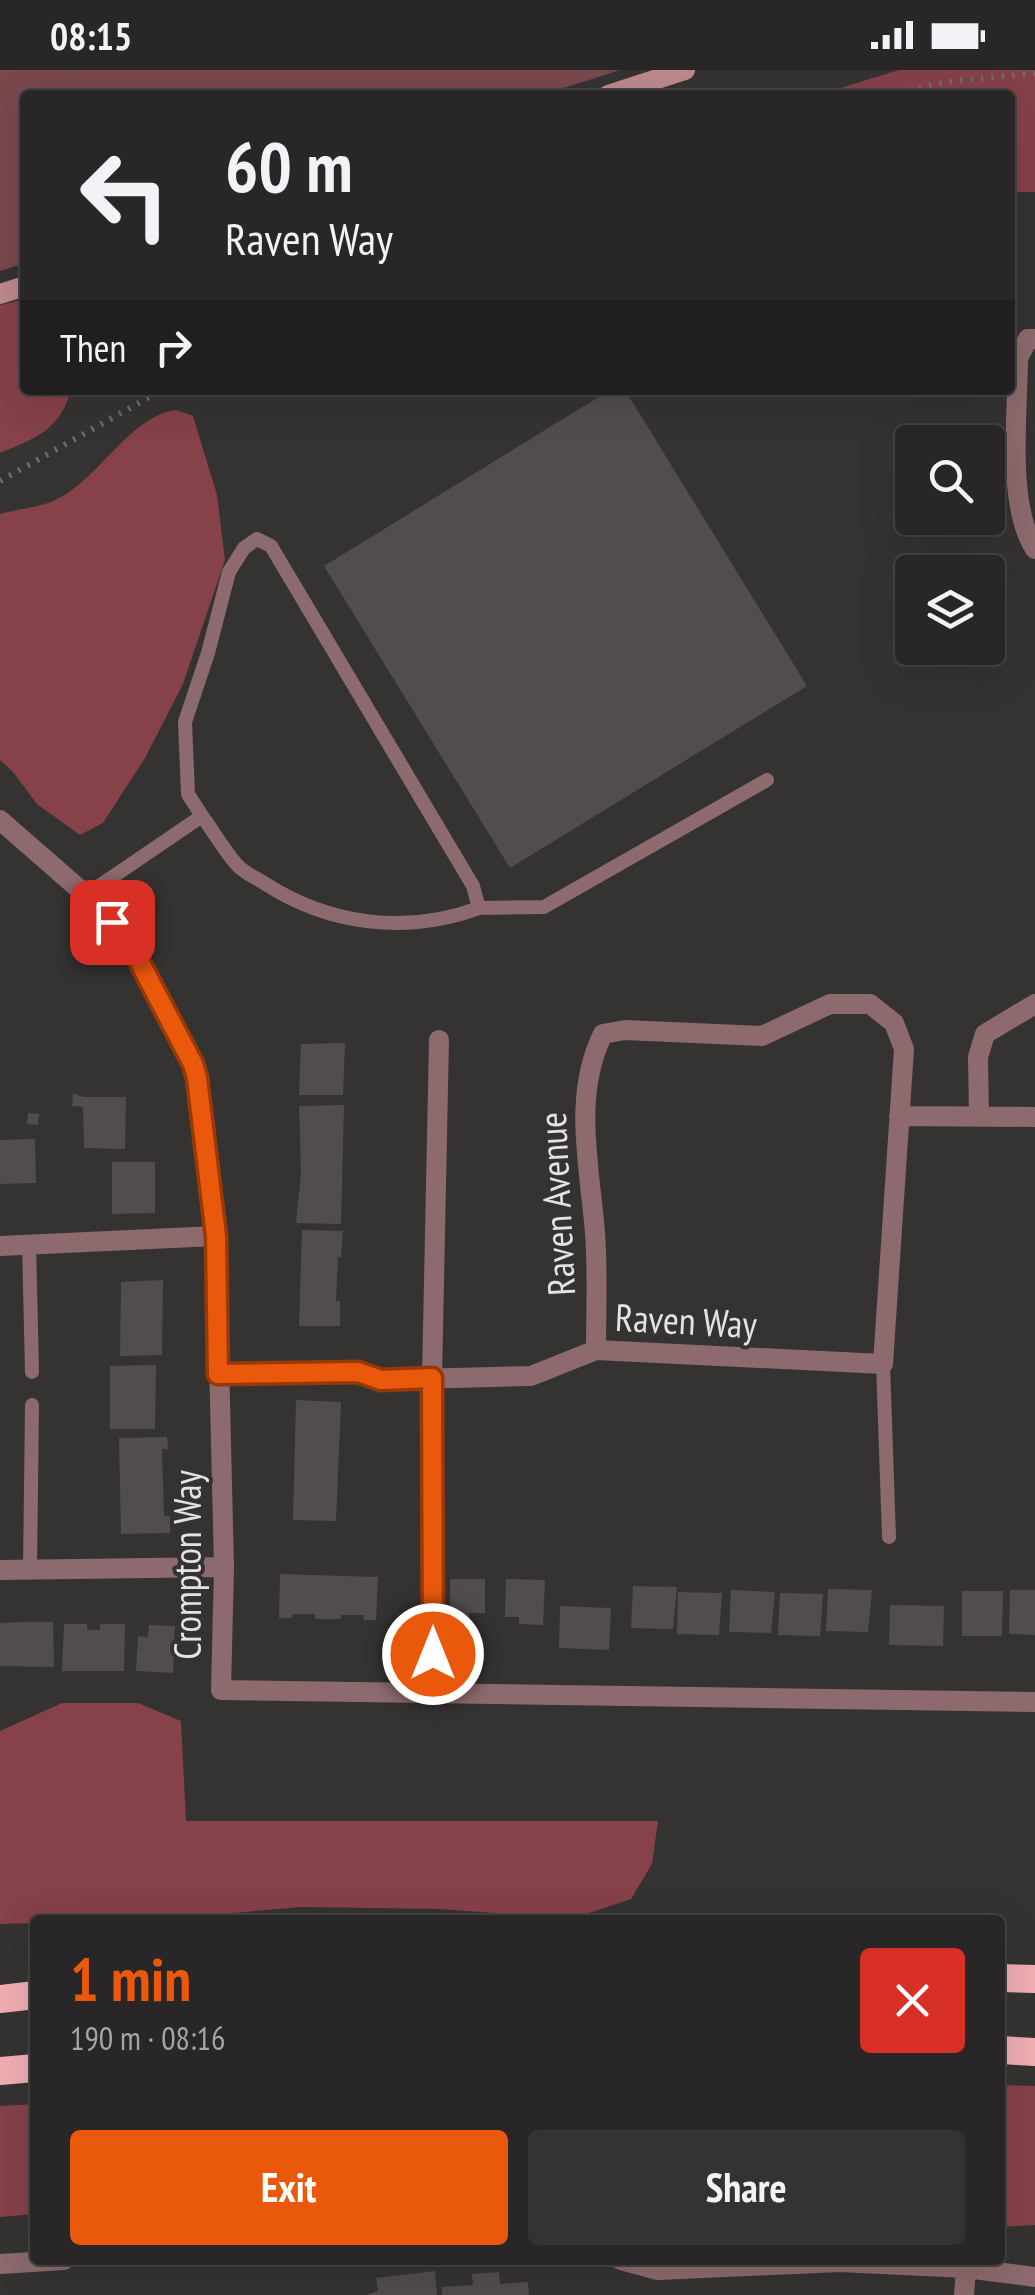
<!DOCTYPE html>
<html lang="en">
<head>
<meta charset="utf-8">
<style>
	body { margin:0; font-family:"PT Sans Narrow",sans-serif; background:#343232; color:#f1f3f6; height:100vh; display:flex; flex-direction:column; font-size:38px; white-space:nowrap }
	* { box-sizing:border-box; margin:0 }
	p { font-size:32px; color:#a5a5a7 }
	.icon { flex:none; width:55px; height:55px; fill:none; stroke:currentColor; stroke-width:2; stroke-linecap:round; stroke-linejoin:round }
	.map { position:relative; flex:1; overflow:hidden }
	.side { position:absolute; left:30px; top:1845px; width:975px; height:350px; display:flex; flex-direction:column; background:#282626; border-radius:10px; box-shadow:0 10px 40px #0002,0 0 0 2px #444343 }
	.side>* { flex:none }
	.top-card { position:absolute; left:20px; top:20px; width:995px; height:305px; border-radius:10px; box-shadow:0 10px 40px #0002,0 0 0 2px #444343; background:#282626; color:#f1f3f6; overflow:hidden }
	.buttons { position:absolute; left:895px; top:355px; display:grid; gap:20px }
	.buttons a { display:grid; place-items:center; width:110px; height:110px; border-radius:10px; background:#282626; box-shadow:0 10px 40px #0002,0 0 0 2px #444343; font-size:50px }
	.pin { position:absolute; display:grid; place-items:center; width:85px; height:85px; color:#fff; margin:-42px; border-radius:20px; box-shadow:0 5px 15px #0006 }
	.me { position:absolute; width:110px; margin:-55px; rotate:0deg; stroke-linejoin:round; filter:drop-shadow(0 0 8px #0008) }
	.turn { display:flex; align-items:center; gap:35px; height:210px; padding:0 40px; font-size:45px }
	.turn .icon { width:130px; height:130px; stroke-width:2.5 }
	.turn b { display:block; font-size:70px; line-height:85px }
	.then { display:flex; align-items:center; height:95px; padding:0 40px; background:#0003; gap:20px; font-size:38px }
	.round { display:grid; place-items:center; flex:none; width:105px; height:105px; border-radius:10px; background:#343232 }
	.overview { display:flex; align-items:center; justify-content:space-between; height:170px; padding:0 40px }
	h1 { font-size:60px; font-weight:700; line-height:75px; color:#ea580c }
	.button { display:flex; gap:20px; margin-top:auto; padding:20px 40px }
	.button a { flex:1; height:115px; border-radius:10px; background:#ea580c; color:#fff; font-size:40px; font-weight:700; line-height:115px; text-align:center }
	.button a+a { background:#343232; color:#f1f3f6 }
	.status { display:flex; justify-content:space-between; align-items:center; height:70px; padding:0 50px; background:#282626; direction:ltr }
	.status svg { height:28px; fill:currentColor }
	.map>svg:first-child { display:block }
	.green { fill:#78484d }
	.forest { fill:#864149 }
	.building { fill:#514d4e }
	.lines { fill:none; stroke-linecap:round; stroke-linejoin:round }
	.path { stroke:#6d6a6a; stroke-width:6; stroke-dasharray:2.5 8; stroke-linecap:butt }
	.service { stroke:#8c6a6d; stroke-width:14 }
	.minor { stroke:#8c6a6d; stroke-width:20 }
	.secondary { stroke:#bd898d; stroke-width:20 }
	.trunk { stroke:#f0adb2; stroke-width:28 }
	.route-casing { stroke:#983908; stroke-width:25 }
	.route { stroke:#ea580c; stroke-width:18 }
	.labels { text-anchor:middle; dominant-baseline:central; stroke-width:8; stroke-linejoin:round; paint-order:stroke }
	.street-label { font-size:38px; fill:#e4e2e2; stroke:#353232 }
</style>
</head>
<body>
<div class="status"><b>08:15</b><svg viewBox="0 0 49 12"><path d="M0 12V9h3v3zM5 12V6h3v6zM10 12V3h3v9zM15 12V0h3v12zM26 1h20v11H26zM47 4h2v5h-2z"/></svg></div>
<div class="map">
<svg width="1035" height="2225" viewBox="0 0 1035 2225">
	<rect width="100%" height="100%" fill="#353232"/>
	<path class="green" d="M0,0H620L542,25H25V193L0,201Z"/>
	<path class="forest" d="M899,0H1035V122H1010V25H818Z
		M25,229V320H71C60,360 36,368 0,383V235Z
		M176,340L193,346L217,425L225,490L183,614L145,688L103,753L80,765L37,734L13,702L0,690V444C17,439 37,438 53,431C98,412 129,346 176,340Z
		M62,1633H138L181,1651L186,1751H658L652,1794L631,1829L571,1849L441,1839L301,1837L162,1849L35,1850V1853L0,1854V1661Z
		M1000,2015L1035,2016V2155L1000,2157Z
		M35,2034V2144L0,2147V2036Z"/>
	<path class="building" d="M610,320H625L807,616L510,798L324,496Z
		M345,973L343,1025H299L301,974Z
		M73,1023L83,1027H126L125,1079L84,1078L83,1037L72,1036Z
		M344,1035L341,1154L296,1153L301,1103L299,1036Z
		M28,1043L39,1044L38,1055L27,1054Z
		M35,1069L36,1113L0,1114V1070Z
		M112,1092H155V1143L112,1144Z
		M302,1160L343,1161L341,1187H338L336,1231H340V1256H299Z
		M163,1210L162,1285L120,1286L121,1212Z
		M156,1295L155,1359H110V1296Z
		M296,1330L341,1332L336,1451L293,1450Z
		M167,1367L168,1379H162L164,1446H170V1463L121,1464L119,1368Z
		M280,1504L378,1507L376,1550H363L364,1545H341V1549H315V1544H293L292,1548H279Z
		M450,1509H485V1543H469V1549L450,1550Z
		M506,1509L545,1510L543,1555L519,1554V1547H505Z
		M633,1516L677,1517L673,1559L631,1558Z
		M828,1519L872,1520L868,1562L826,1561Z
		M731,1520L775,1522L771,1563L729,1562Z
		M1010,1520H1035V1565L1009,1564Z
		M962,1521H1003L1002,1566H962Z
		M678,1522L722,1523L719,1565L677,1564Z
		M780,1523L823,1524L820,1566L778,1565Z
		M890,1535L944,1536L943,1576L889,1575Z
		M560,1536L611,1538L609,1580L559,1578Z
		M24,1552H53L54,1597L0,1596V1553Z
		M64,1554H87V1560H100V1554H125L124,1601H62Z
		M149,1555L175,1556L173,1603L136,1601L138,1566L148,1567Z
		M435,2201L437,2225H366L378,2221L376,2208Z
		M499,2202L500,2214L528,2212L529,2225H442V2217L473,2215L472,2204Z"/>
	<g class="lines">
		<path class="path" d="M888,25L946,12L1035,3
			M0,411L162,320"/>
		<path class="service" d="M86,825L202,746C214,762 225,782 238,796C245,803 256,808 264,813C329,855 406,865 479,838L473,816L271,476L257,469L244,478L229,502L208,583L185,652L188,724L202,746
			M479,838L544,837L767,710
			M29,1173L32,1302
			M883,1294L889,1467
			M30,1500L32,1335"/>
		<path class="minor" d="M1035,269H1028L1018,288C1018,342 1006,434 1035,479
			M0,750L86,825L128,870L193,994L216,1166L224,1497L221,1620L1035,1632
			M899,1046L1035,1047
			M979,1047L978,987L985,964L1035,934
			M0,1176L216,1166
			M218,1304L358,1302L381,1310L531,1306L596,1280L883,1294L904,979L894,953L870,934H830L762,966L625,960L603,964C572,1026 590,1097 595,1163C598,1202 596,1241 596,1280
			M0,1500L224,1497
			M433,1624L432,1308L439,970
			M621,2190L658,2200L839,2192L966,2198L1035,2207
			M0,2194L64,2190
			M964,2225L966,2198"/>
		<path class="secondary" d="M608,25L685,0
			M0,224L25,216"/>
		<path class="trunk" d="M1000,1908L1035,1909
			M0,1929L35,1925
			M1000,1980L1035,1982
			M0,2001L35,1998"/>
	</g>
	<g class="lines">
		<g class="route-casing">
			<path id="route" d="M112,852L128,870L193,994L197,1008L216,1166L218,1304L358,1302L381,1310L432,1308L433,1584"/>
		</g>
		<use href="#route" class="route"/>
	</g>
	<g class="labels">
		<g class="street-label">
			<text transform="translate(556 1134) rotate(-93)">Raven Avenue</text>
			<text transform="translate(686 1250) rotate(3)">Raven Way</text>
			<text transform="translate(186 1495) rotate(-90)">Crompton Way</text>
		</g>
	</g>
</svg>
<div class="buttons">
<a><svg class="icon" aria-label="search" viewBox="0 0 24 24"><circle cx="10" cy="10" r="6"/><path d="M15 15l6 6"/></svg></a>
<a><svg class="icon" aria-label="layers" viewBox="0 0 24 24"><path d="M12 4l9 5-9 5-9-5zM3 14l9 5 9-5"/></svg></a>
</div>
<div class="pin" style="left:112px;top:852px;background:#d93025"><svg class="icon" aria-label="arrive" viewBox="0 0 24 24"><path d="M6 21V4h12l-3 4 3 4H6"/></svg></div>
<svg class="me" style="left:433px;top:1584px" viewBox="-20 -20 40 40"><circle r="17" fill="#ea580c" stroke="#fff" stroke-width="3"/><path d="M0-11L8 9 0 5-8 9z" fill="#fff"/></svg>
<div class="top-card">
<div class="turn"><svg class="icon" aria-label="left" viewBox="0 0 24 24"><path d="M17 20v-9H6M10 6l-5 5 5 5"/></svg><div><b>60 m</b>Raven Way</div></div>
<div class="then">Then<svg class="icon" aria-label="right" viewBox="0 0 24 24"><path d="M7 20v-9h11M14 6l5 5-5 5"/></svg></div>
</div>
<section class="side">
<div class="overview"><div><h1>1 min</h1><p>190 m · 08:16</p></div><a class="round" style="background:#d93025;color:#fff"><svg class="icon" aria-label="close" viewBox="0 0 24 24"><path d="M6 6l12 12M18 6L6 18"/></svg></a></div>
<div class="button"><a>Exit</a><a>Share</a></div>
</section>
</div>
</body>
</html>
